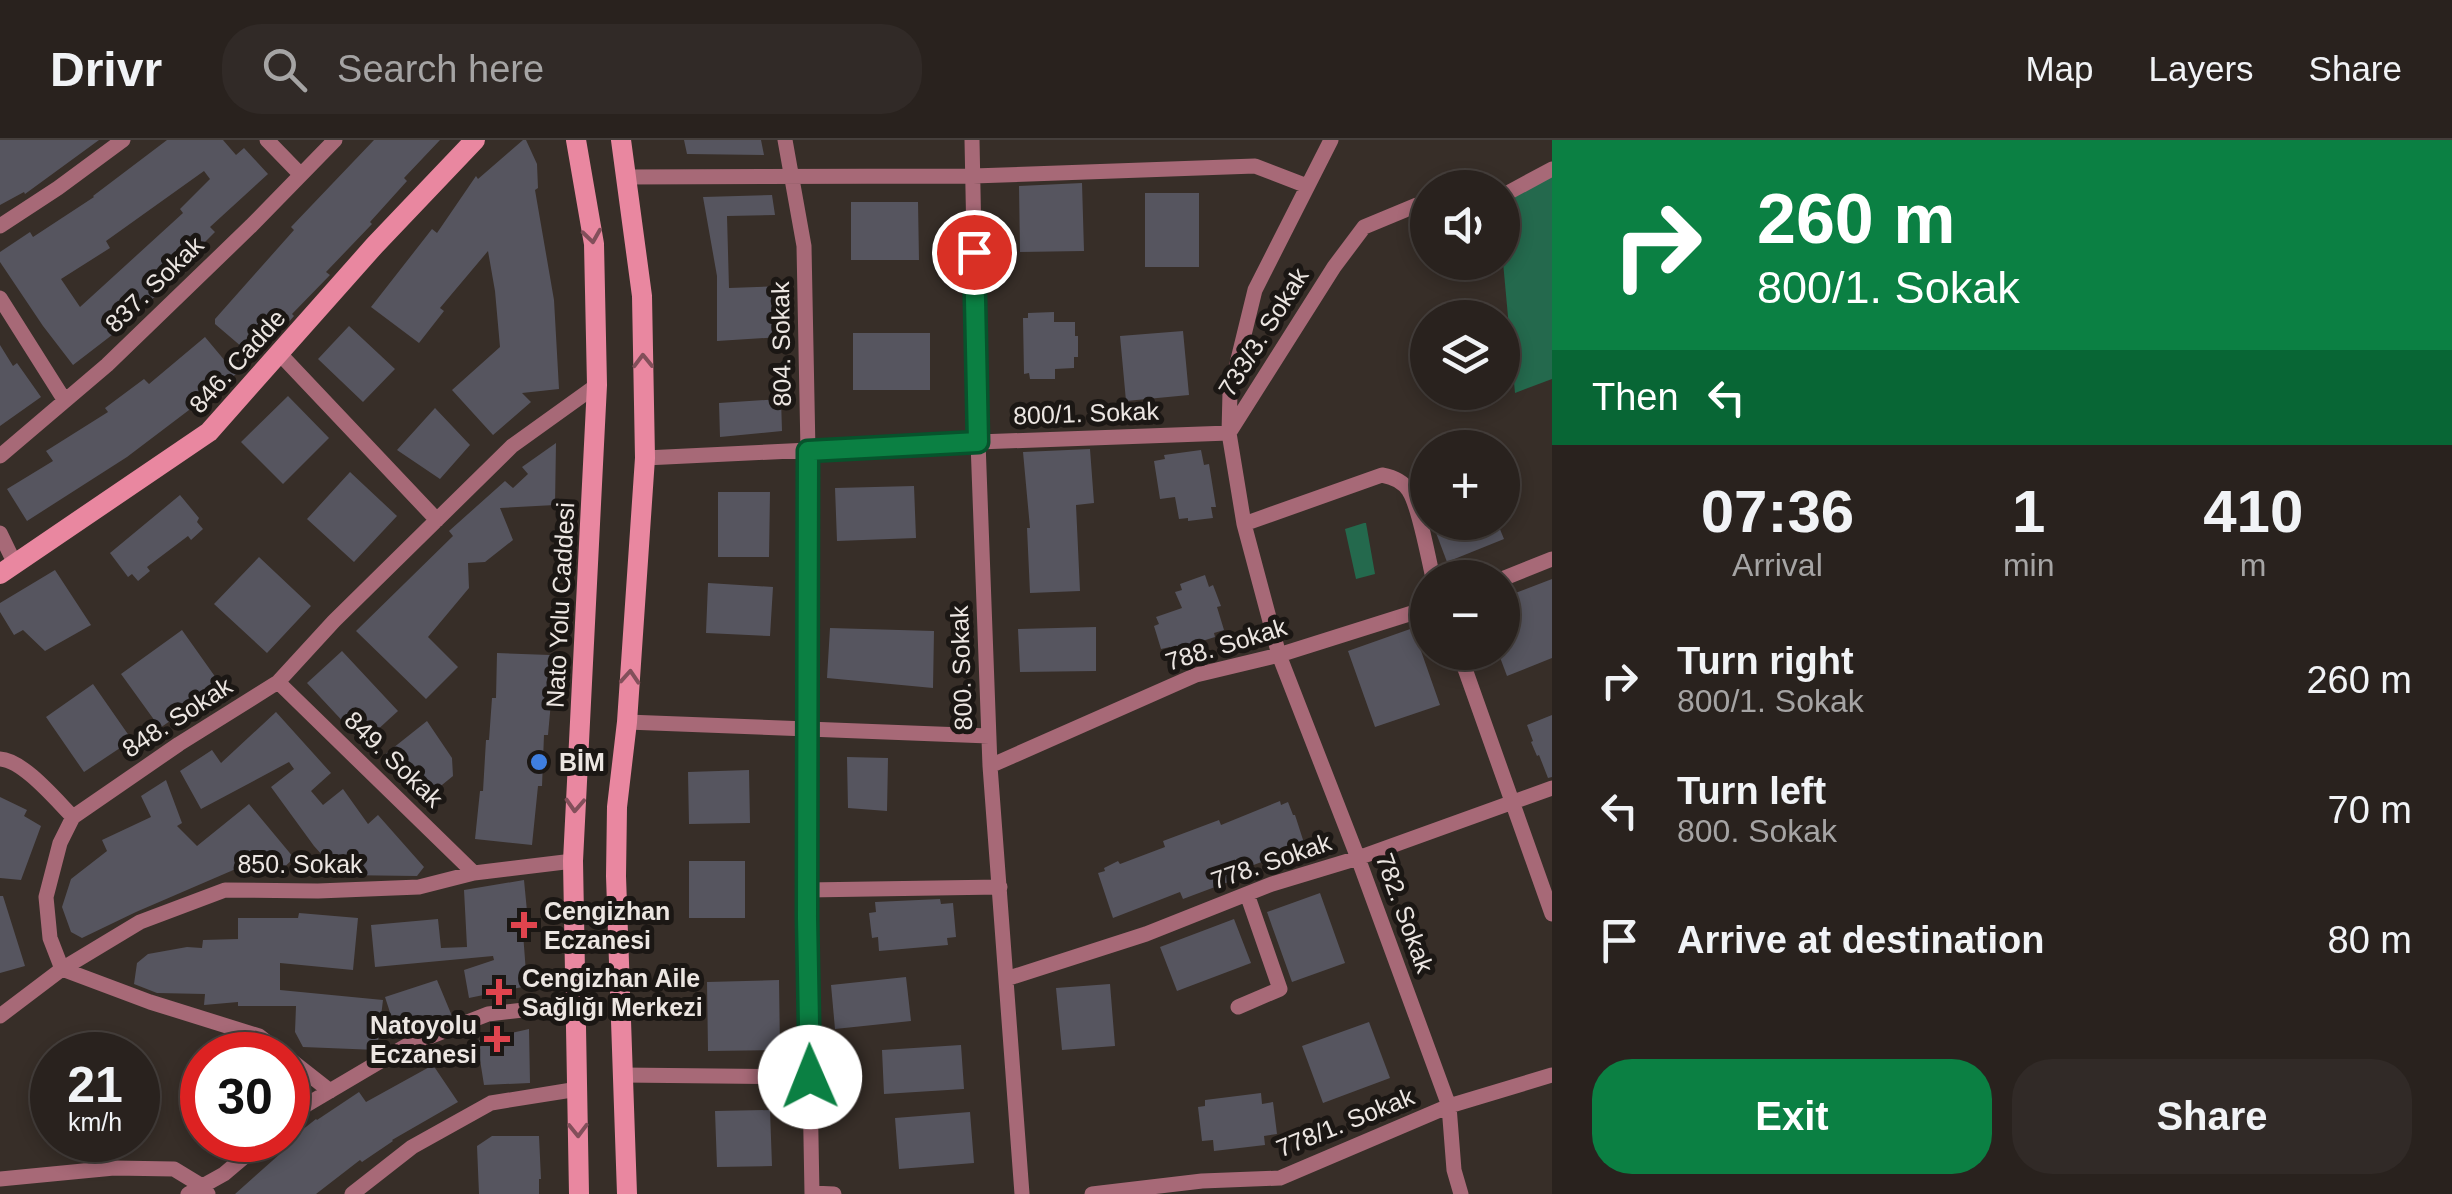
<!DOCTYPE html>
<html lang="en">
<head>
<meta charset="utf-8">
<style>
	body { margin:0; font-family:Arial,sans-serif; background:#312a27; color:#f1f3f6; height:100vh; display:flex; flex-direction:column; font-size:38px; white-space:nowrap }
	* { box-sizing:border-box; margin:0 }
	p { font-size:32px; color:#a5a4a4 }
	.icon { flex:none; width:55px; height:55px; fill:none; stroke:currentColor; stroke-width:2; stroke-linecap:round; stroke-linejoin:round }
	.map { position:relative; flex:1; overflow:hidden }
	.side { display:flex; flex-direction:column; background:#29221e; width:900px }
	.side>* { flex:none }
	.banner { background:#0b8043; color:#fff; overflow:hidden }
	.buttons { position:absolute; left:1410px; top:30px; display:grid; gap:20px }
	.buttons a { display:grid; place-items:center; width:110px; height:110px; border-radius:50%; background:#29221e; box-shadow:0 5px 15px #0003,0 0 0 2px #453f3c; font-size:50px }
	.speed { position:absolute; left:30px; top:892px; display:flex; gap:20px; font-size:50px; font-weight:700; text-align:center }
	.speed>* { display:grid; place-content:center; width:130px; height:130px; border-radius:50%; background:#29221e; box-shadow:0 5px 15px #0003,0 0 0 2px #453f3c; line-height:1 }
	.speed small { font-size:25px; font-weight:400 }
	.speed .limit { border:15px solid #d22; background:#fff; color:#111 }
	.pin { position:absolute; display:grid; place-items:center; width:85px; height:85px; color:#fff; margin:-42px; border:5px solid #fff; border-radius:50%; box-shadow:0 2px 10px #0007 }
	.me { position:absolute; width:110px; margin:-55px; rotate:359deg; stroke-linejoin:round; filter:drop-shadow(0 0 8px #0008) }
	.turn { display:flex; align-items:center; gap:35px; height:210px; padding:0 40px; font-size:45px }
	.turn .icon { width:130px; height:130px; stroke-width:2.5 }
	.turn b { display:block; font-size:70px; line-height:85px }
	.then { display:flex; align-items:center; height:95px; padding:0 40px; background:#0003; gap:20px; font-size:38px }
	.eta { display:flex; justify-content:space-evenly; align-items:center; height:170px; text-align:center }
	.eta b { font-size:60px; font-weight:800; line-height:70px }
	.action { display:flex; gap:20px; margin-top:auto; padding:20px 40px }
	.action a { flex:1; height:115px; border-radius:40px; background:#0b8043; color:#fff; font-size:40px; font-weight:800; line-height:115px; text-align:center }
	.action a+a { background:#312a27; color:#f1f3f6 }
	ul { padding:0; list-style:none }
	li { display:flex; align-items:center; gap:30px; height:130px; padding:0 40px }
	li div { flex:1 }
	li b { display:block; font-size:38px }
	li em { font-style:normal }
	header { display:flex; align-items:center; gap:60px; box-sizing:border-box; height:140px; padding:0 50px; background:#29221e; border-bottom:2px solid #453f3c }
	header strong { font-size:48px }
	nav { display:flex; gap:55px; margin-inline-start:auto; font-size:35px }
	.search { width:700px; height:90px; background:#312a27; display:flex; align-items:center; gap:25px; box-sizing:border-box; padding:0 35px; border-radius:40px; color:#a5a4a4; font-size:38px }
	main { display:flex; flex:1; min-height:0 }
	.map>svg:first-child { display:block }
	.green { fill:#24694d }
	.building { fill:#56555f; fill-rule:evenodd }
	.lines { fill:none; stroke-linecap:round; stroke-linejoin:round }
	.street { stroke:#a76977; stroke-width:15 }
	.secondary { stroke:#e987a0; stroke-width:20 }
	.oneway { stroke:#824f5a }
	.route-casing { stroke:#07532c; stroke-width:25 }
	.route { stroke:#0b8043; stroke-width:18 }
	.shop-dot { fill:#3f7fe0; stroke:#1b1714; stroke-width:4 }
	.health-dot { fill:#e0444e; stroke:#1b1714; stroke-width:4 }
	.labels { text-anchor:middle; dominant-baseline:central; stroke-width:10; stroke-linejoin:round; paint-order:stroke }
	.street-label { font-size:25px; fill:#ece6e2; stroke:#1b1714 }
	.poi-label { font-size:25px; font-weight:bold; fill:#ece6e2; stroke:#1b1714; text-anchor:start }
</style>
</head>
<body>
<header>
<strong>Drivr</strong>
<div class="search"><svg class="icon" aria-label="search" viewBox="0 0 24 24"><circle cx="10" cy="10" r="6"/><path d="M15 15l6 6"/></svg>Search here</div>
<nav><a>Map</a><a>Layers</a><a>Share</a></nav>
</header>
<main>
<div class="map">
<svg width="1552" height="1054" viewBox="0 0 1552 1054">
	<rect width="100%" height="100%" fill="#372e28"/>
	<path class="green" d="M1552,30V239L1515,253L1503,122L1502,56Z
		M1364,383H1366L1375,434L1356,439L1345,389Z"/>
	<path class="building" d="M0,0H99L25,54L24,52L0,65Z
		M167,0H223L236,15L244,8L268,34L210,87L215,92L165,142L168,145L112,195L73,225L43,186L0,122V112L30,92L33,97L94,57L93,56ZM204,31L210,39L180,69L183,73L80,167L61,139L110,108L106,101Z
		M374,0H440L404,38L407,41L370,82L372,84L326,132L330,135L292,174L294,176L256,219L215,184V179L294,90L291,87Z
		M523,0H526L537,24L538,48L535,50L554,160L559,249L522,253L531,262L493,295L452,250L500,207L495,151L488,111L440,168L444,171L419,203L371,167L432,89L437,93L476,36L478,39Z
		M684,0H761L764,15L687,14Z
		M1082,43L1084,111L1020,112L1019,46Z
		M1145,53H1199V127H1145Z
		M772,55L775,75L727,76L729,148L784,146L785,194H779L780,197L717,201V136L703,57Z
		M851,62H918L919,120H851Z
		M1054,172V182H1075V196H1078V217H1074V228L1055,229V239H1030L1029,233L1024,234L1023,178H1028V173Z
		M349,186L395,229L363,262L318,219Z
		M1183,191L1189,255L1126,261L1120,196Z
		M853,193H930V250H853Z
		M205,197L236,234L195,269L193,267L127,317L27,381L7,349L53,321L46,311L108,272L105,268L144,239L149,244Z
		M0,205L13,226L17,223L41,257L0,286Z
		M288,256L329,298L283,344L241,302Z
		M781,259L782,291L720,297L719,263Z
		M435,268L470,305L440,339L397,310Z
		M556,303L555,365L500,368L513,400L485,422L468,423L469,448L428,497L458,527L426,559L356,491L453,396L449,391L505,341L513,348L528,334L522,327Z
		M1090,309L1094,363L1076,365L1080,451L1030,453L1027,388H1030L1023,312Z
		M1201,310L1204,325L1209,324L1216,367H1211L1213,378L1188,381V378L1179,379L1175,357L1160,359L1154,321L1165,319L1164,315Z
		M350,332L397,376L354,422L307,379Z
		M914,346L916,398L837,401L835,348Z
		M718,352H770L769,417H718Z
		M180,355L199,378L197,382L203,389L191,400L188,396L147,427L150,431L138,441L132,434L128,437L110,413Z
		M1432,382H1497L1504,399L1447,422Z
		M259,417L311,466L267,513L214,464Z
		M55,430L91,485L45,511L23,490L14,495L0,472V463Z
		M1205,435L1209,447L1213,445L1221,466L1217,467L1224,490L1214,493L1215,497L1171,511L1170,507L1161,509L1154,486L1159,484L1156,477L1182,468L1175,452L1182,450L1180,444Z
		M1552,439V518L1507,536L1498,512H1502V458Z
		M708,443L773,447L770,496L706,493Z
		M1096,487V531L1020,532L1018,489Z
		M830,488L934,491L933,548L827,538Z
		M1413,488L1440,565L1375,587L1348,511Z
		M182,490L221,545L160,588L121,534Z
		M342,511L398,571L363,603L307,543Z
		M497,513L550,515L549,562H551L548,595H544L542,646H538L532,705L475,699L480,651H483L486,600H489L492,558H496Z
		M93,544L132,600L84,632L46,577Z
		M276,572L331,633L311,651L323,665L343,649L368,684L378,675L424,727L417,736L340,735L314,706L271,647L294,629L289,622L201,669L180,631L212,610L221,623Z
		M1552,575V637L1548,638L1539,615L1537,616L1531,602L1533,601L1527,585Z
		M427,581L452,618L453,636L426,658L383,616Z
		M847,617L888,618L887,671L848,668Z
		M749,630L750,683L689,684L688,632Z
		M166,640L182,683L177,686L197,706L249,664L294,718L279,732L268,726L255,732L250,728L242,734L238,728L136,772L82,798L71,792L62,767L71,739L107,711L102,700L151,677L141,656Z
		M0,657L27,670L24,676L41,686L21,740L0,738Z
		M1280,661L1281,665L1288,662L1293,675H1295L1305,706L1237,731L1239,738L1183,759L1180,752L1113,778L1098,733L1105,731L1104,728L1118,721L1120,724L1165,707L1163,701L1219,680L1221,685Z
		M689,721H745V778H689Z
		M524,740L529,792L523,793L527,846L469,858L464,830L494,820L493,816L375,827L371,785L438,779L441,808L467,807L464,750Z
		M1320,753L1345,823L1292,842L1267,772Z
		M0,756H3L25,826L0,833Z
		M940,759L941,764L953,763L956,797L947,798L948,805L879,811L878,797L872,798L869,773L876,772L875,762Z
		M299,773L358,778L353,830L280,823V850L383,860L377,910L303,907L295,892L296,866H238V862L204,865L205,854L157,853L134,844L137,823L148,814L187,807L202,808L203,800L238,799V778H298Z
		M1234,779L1251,823L1177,851L1160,807Z
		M906,837L911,881L835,889L831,845Z
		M437,840L452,876L398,897L385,857Z
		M779,840L780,910L708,911L707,842Z
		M1110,844L1115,906L1062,910L1056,848Z
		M1369,882L1390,938L1323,963L1302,906Z
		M529,889L530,943L484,945L477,901Z
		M961,905L964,949L884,954L882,910Z
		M433,925L458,962L392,1000L393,1001L362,1022L360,1020L316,1054H235L281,1013L278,1009L316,979L317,980L359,952L366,962Z
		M1261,953L1262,964L1273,962L1277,994L1264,996L1265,1005L1214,1011L1213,1000L1202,1001L1198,967L1205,966V960Z
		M770,970L772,1026L717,1027L715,971Z
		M970,972L974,1023L899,1029L895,978Z
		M492,996H539L541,1039H539V1054H479L477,1006Z"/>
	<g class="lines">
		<path class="street" d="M267,0L300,34
			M785,0L804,106L808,311L807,779L812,1054
			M972,0L978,302L990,626L1022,1054
			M626,37L973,36L1255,26L1307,46
			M1502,56L1552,29
			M1428,65H1417L1364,87L1334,127L1229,293L1244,384L1279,515L1358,718L1449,966L1454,1030L1461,1054
			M0,86L58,48L123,0
			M0,158L65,261
			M279,213L437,380
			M0,316L107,225L251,86L335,0
			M645,318L978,302L1229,293L1230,252L1255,150L1331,0
			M1244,384L1382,335C1393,337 1403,341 1409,351C1419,366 1428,417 1433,438
			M0,393L15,424
			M1502,439L1552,419
			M1459,512L1552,774
			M278,542L474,733
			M627,582L989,596
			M0,619C23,620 56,660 73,677
			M990,626L1196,535L1279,515L1428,468
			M807,750L1000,747
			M1006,839L1146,794L1272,744L1358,718L1552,648
			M1238,867L1280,849L1247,754
			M0,876L62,829L140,782L225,750L318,751L419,747L474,733L573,721
			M283,915L259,896L150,862L62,829L50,798L46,757L60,703L73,677L179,604L278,542L334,481L512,306L597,245
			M288,918L330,951
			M622,935L810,937
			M288,980L301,968L406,906L488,874L576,864
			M0,1039L114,1028L174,1029L202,1046L208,1054
			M812,1053L834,1054
			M188,1054L224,1034L264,1000
			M352,1054L412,1007L491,963L578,949
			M1092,1054L1202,1041L1280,1038L1449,966L1552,935"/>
		<path class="secondary" d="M576,0L594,104L597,245L573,721L579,1054
			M621,0L642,156L645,318L627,582L617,667L616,736L627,1054
			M0,434L209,292L375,105L475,0"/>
	</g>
	<defs><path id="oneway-chevron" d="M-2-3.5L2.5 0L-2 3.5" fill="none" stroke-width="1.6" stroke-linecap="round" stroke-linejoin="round" transform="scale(2.5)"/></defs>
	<g class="oneway">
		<use href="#oneway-chevron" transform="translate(592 96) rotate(82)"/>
		<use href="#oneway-chevron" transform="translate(643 221) rotate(-91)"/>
		<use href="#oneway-chevron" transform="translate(630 537) rotate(-86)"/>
		<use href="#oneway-chevron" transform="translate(575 665) rotate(93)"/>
		<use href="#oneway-chevron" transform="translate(578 990) rotate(89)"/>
	</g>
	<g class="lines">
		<g class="route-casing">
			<path id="route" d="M810,937L807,778L808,311L978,302L974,112"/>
		</g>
		<use href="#route" class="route"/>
	</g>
	<circle class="shop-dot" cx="539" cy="622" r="10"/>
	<g class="health-dot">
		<path d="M519 770h10v10h10v10h-10v10h-10v-10h-10v-10h10z"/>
		<path d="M494 837h10v10h10v10h-10v10h-10v-10h-10v-10h10z"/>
		<path d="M492 884h10v10h10v10h-10v10h-10v-10h-10v-10h10z"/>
	</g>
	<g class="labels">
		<g class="street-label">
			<text transform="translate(154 144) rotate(-44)">837. Sokak</text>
			<text transform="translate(1263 192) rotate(-58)">733/3. Sokak</text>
			<text transform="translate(781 204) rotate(-91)">804. Sokak</text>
			<text transform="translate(237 221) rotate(-48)">846. Cadde</text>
			<text transform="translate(1086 273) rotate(-2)">800/1. Sokak</text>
			<text transform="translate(560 465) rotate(-87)">Nato Yolu Caddesi</text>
			<text transform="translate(1226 504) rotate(-17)">788. Sokak</text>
			<text transform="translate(961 528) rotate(-92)">800. Sokak</text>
			<text transform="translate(177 577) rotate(-33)">848. Sokak</text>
			<text transform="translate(394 619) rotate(44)">849. Sokak</text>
			<text transform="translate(1271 721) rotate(-19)">778. Sokak</text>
			<text x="300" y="724">850. Sokak</text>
			<text transform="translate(1405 773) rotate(70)">782. Sokak</text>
			<text transform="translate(1345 982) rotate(-22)">778/1. Sokak</text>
		</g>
		<g class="poi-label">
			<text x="559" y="622">BİM</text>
			<text x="544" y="771">Cengizhan<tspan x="544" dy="29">Eczanesi</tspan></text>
			<text x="522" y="838">Cengizhan Aile<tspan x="522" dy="29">Sağlığı Merkezi</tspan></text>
			<text x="477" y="885" text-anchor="end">Natoyolu<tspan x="477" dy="29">Eczanesi</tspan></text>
		</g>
	</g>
</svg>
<div class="buttons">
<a><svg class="icon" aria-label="sound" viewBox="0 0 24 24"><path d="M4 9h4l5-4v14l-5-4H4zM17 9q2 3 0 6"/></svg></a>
<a><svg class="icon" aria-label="layers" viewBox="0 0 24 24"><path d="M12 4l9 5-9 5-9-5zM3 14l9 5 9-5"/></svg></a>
<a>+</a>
<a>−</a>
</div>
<div class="speed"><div>21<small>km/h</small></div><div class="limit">30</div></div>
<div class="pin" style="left:974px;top:112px;background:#d93025"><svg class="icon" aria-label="arrive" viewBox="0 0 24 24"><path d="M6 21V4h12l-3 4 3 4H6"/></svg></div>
<svg class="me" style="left:810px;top:937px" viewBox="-20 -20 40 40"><circle r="19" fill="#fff"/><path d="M0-13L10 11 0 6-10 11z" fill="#0b8043"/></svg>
</div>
<section class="side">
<div class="banner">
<div class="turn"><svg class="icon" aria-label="right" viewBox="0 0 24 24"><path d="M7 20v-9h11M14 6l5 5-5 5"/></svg><div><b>260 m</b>800/1. Sokak</div></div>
<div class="then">Then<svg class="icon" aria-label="left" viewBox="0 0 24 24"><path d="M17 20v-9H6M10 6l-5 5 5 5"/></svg></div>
</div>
<div class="eta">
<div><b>07:36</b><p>Arrival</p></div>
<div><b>1</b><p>min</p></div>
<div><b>410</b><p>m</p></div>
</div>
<ul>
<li><svg class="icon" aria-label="right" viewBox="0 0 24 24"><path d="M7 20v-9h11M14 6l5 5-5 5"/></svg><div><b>Turn right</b><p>800/1. Sokak</p></div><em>260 m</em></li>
<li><svg class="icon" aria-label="left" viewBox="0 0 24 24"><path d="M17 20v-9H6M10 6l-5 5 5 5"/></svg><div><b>Turn left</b><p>800. Sokak</p></div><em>70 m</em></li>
<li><svg class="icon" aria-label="arrive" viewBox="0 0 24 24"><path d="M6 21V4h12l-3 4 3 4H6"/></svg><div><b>Arrive at destination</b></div><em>80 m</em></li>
</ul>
<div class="action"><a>Exit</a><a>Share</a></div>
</section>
</main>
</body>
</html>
